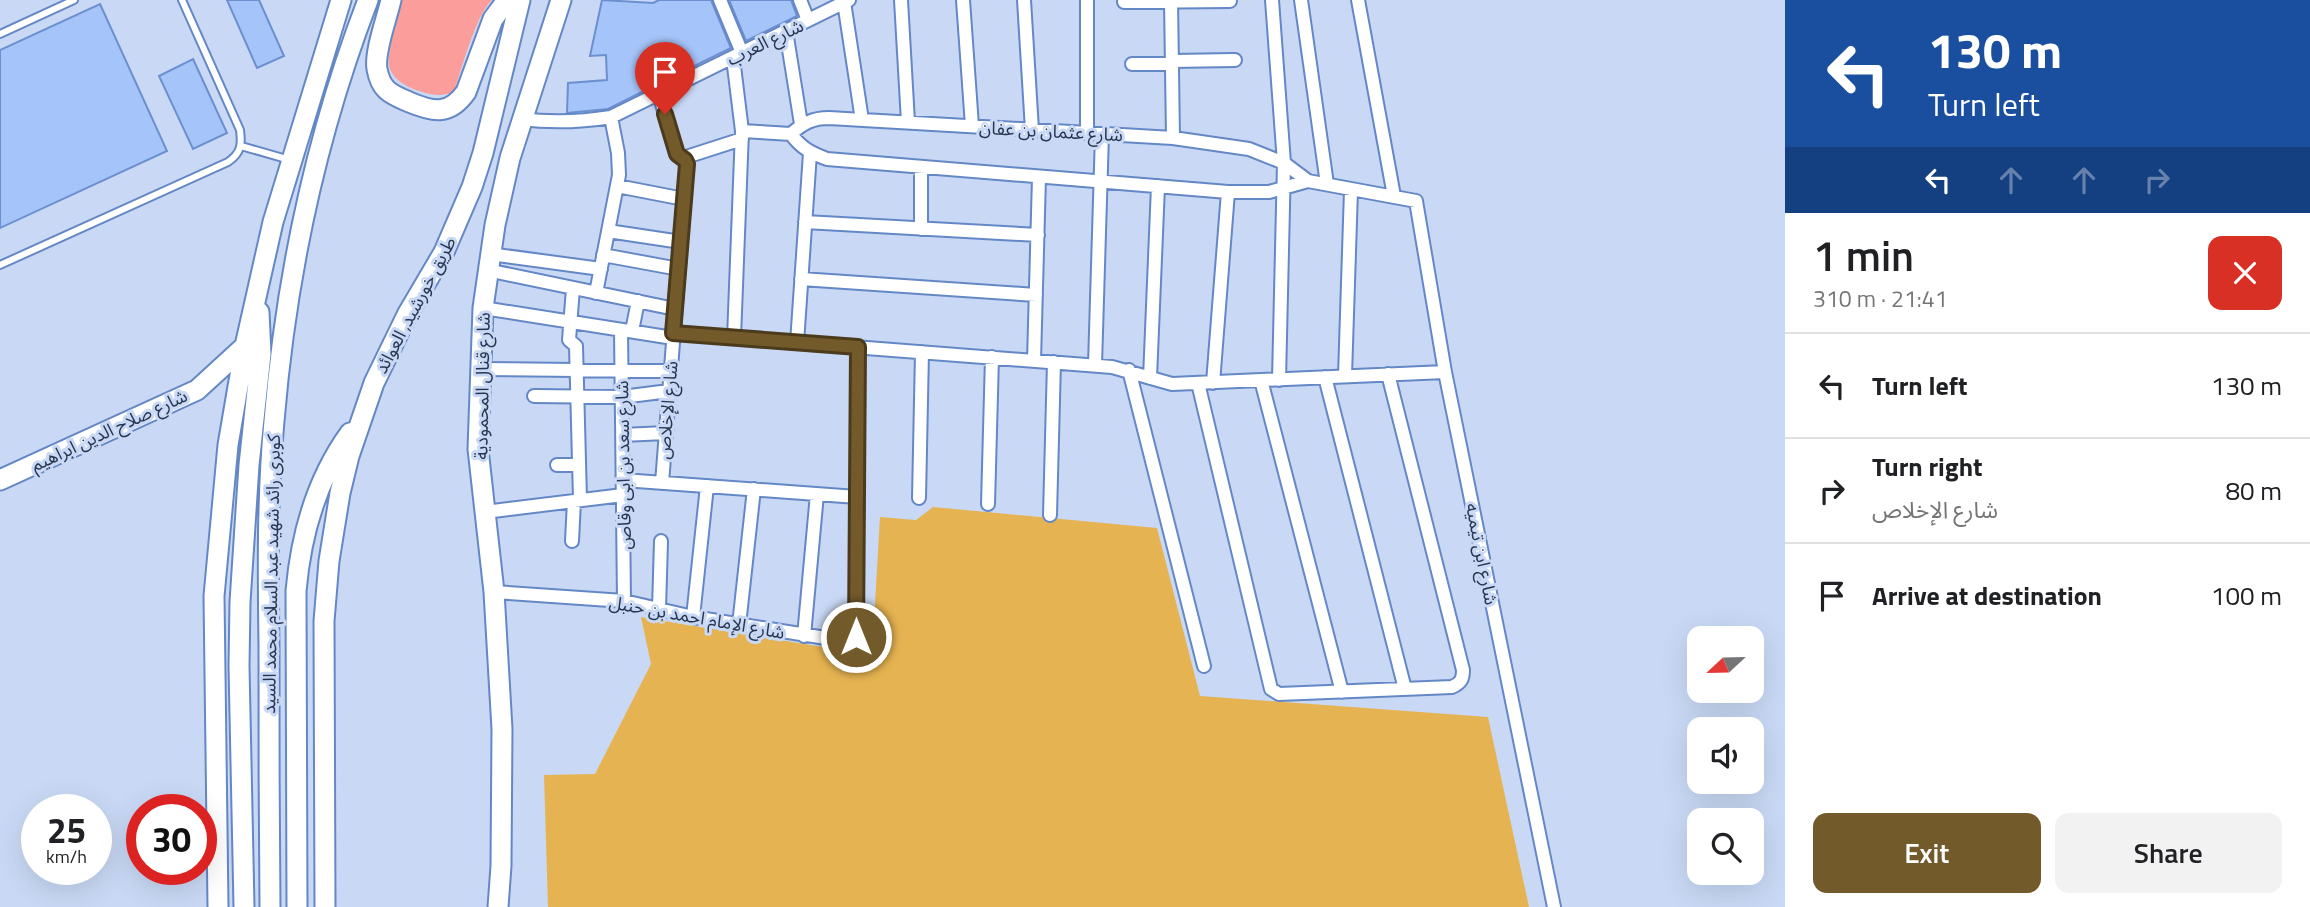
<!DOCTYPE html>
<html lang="en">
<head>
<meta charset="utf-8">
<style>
	body { margin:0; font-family:"Titillium Web","Noto Sans Arabic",sans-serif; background:#f2f2f2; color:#202124; height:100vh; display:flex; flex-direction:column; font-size:26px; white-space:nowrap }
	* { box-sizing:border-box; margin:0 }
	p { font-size:23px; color:#757577 }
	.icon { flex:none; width:38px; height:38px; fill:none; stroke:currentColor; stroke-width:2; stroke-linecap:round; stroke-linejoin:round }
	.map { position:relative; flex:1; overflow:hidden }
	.sheet { display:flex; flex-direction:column; background:#fff; width:525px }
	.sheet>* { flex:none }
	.hud { background:#1a4fa0; color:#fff; overflow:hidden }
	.needle { width:46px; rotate:248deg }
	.tools { position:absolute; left:1687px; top:626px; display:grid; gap:14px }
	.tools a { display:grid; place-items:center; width:77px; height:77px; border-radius:14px; background:#fff; box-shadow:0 7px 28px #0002; font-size:35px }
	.speed { position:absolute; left:21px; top:794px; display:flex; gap:14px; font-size:35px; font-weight:700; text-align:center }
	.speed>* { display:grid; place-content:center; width:91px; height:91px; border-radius:50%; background:#fff; box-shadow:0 7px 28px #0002; line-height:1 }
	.speed small { font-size:18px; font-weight:400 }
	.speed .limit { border:10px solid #d22; background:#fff; color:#111 }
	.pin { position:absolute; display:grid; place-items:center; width:60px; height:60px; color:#fff; margin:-72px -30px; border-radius:50% 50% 50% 0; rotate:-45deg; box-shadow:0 0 7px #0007 }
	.pin .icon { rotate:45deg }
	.me { position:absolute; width:77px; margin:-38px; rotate:0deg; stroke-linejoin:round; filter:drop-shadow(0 0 5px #0008) }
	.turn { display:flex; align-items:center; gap:24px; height:147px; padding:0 28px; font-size:32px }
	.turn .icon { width:91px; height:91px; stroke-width:2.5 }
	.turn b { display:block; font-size:49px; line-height:60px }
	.lanes { display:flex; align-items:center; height:66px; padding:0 28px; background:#0003; justify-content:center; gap:35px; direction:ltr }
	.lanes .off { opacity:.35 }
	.round { display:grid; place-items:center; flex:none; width:74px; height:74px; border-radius:14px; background:#f2f2f2 }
	.overview { display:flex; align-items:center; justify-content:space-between; height:119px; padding:0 28px }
	h1 { font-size:42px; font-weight:600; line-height:52px }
	.cta { display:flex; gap:14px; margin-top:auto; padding:14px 28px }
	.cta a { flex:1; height:80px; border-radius:14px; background:#735a2b; color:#fff; font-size:28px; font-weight:600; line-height:80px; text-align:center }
	.cta a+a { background:#f2f2f2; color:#202124 }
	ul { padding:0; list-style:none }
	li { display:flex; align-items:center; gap:21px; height:105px; padding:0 28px; border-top:2px solid #e0e0e0 }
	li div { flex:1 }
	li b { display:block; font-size:26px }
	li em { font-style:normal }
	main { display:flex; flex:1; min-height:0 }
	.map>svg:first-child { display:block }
	.green { fill:#e5b351 }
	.water { fill:#fa9d9b }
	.building { fill:#a5c4fa; stroke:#6c8fcf; stroke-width:2 }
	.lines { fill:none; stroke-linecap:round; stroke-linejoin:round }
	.lane-casing { stroke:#6487c6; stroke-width:10 }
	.street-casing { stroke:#6487c6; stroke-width:16 }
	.secondary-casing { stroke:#6487c6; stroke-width:23 }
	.lane { stroke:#fff; stroke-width:6 }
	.street { stroke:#fff; stroke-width:12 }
	.secondary { stroke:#fff; stroke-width:19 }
	.route-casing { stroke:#4b3a1c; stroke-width:18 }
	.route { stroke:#735a2b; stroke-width:12 }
	.labels { text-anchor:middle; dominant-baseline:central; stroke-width:6; stroke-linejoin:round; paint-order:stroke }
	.street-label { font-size:18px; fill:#273650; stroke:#c9d9f5 }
</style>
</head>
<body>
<main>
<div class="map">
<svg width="1785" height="907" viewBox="0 0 1785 907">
	<rect width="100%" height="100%" fill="#c9d9f5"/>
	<path class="green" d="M933,507L1157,528L1200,696L1488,717L1529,907H548L544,775L595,774L651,664L641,617L872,655L880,517L916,520Z"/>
	<path class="water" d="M400,0H492C476,15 461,70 454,92C440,97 430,95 416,90C405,86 391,78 389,65C387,56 398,12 400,0Z"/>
	<path class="building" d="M227,0H259L284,56L257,68Z
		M602,0L653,3L659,0H711L731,48L672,77L662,54L656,49L651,50L645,58L656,85L608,109L567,113L568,83L607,80L606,55L590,56Z
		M729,0H791L797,16L746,41Z
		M100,4L167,151L0,228V50Z
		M193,59L227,133L193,149L159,76Z"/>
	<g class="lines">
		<g class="lane-casing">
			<path id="lane" d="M0,34L74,0
				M241,146L290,160
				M0,265L228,162C241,153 242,145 240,130L182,0"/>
		</g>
		<g class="street-casing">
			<path id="street" d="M720,0L742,53
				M800,0L808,20
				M901,0L908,122
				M963,0L972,126
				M1024,0L1032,130
				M1087,0V133
				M1171,0L1173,138
				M1272,0L1284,163L1279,380
				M1301,0L1327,184
				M1358,0L1394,196
				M844,2L862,120
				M1124,2L1230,1
				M786,31L801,124
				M654,58L667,89
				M733,58L742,131L734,338
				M1172,61L1235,60
				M1132,64H1172
				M659,94L677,154L685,160L687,164L662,483
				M521,119C552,123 580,122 611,117L849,0
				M742,131L791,134C803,123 813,118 829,118L1173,138L1249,149L1284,163L1308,181L1416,201L1445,372L1554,907
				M791,134C801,148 811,153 827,159L1228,192H1269L1308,181
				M683,158L742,139
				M921,167V229
				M617,186L684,199
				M805,222L1038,235
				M608,231L681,242
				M490,254L601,269
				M603,255L679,269
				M487,270L675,309
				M801,279L1036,295
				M573,288L569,340L576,346L580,500
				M596,293L619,175L618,153L611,117
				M483,308L673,338
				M621,330L624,601
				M632,331L638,301
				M673,333L1112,367L1172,384L1445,372
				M797,343L810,153
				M1034,361L1039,177
				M1095,365L1102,134
				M481,369L670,371
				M1129,370L1204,666
				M1345,376L1351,190
				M1325,377L1405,689
				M1150,378L1158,186
				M1261,380L1342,692
				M1198,383L1271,689L1279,694L1452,687C1461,683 1463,679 1463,670L1388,374
				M1213,383L1228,192
				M534,396L622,397L669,391
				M622,435L666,433
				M557,465H579
				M623,480L857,497
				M919,498L922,352
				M988,504L992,357
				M485,512L623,495
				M1050,515L1054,362
				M572,541L574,501
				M494,592L624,601L693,617L851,642L856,637L858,347
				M659,609L661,541
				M693,617L707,486
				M739,625L754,489
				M804,636L817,494"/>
		</g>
		<g class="secondary-casing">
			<path id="secondary" d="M391,0C387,18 374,52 377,69C381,91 391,94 409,102C433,112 449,116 466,92L493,19L507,0
				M0,480L197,390L245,346
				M218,907L214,596L228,445L245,346L273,222L341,0
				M244,907L239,666L240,602L249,465L261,354L259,312
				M270,907C269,821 269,734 269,648C268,573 267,497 274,421C286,277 316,135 368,0
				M297,907L296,591C301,534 316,480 350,433
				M325,907L324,621L329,561L340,493L349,456L374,383L408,313L444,252L472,187L483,153L520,0
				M498,907L501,866L502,729L494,592L478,449L483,308L495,225L510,158L561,0"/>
		</g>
		<use href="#lane" class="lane"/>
		<use href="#street" class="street"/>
		<use href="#secondary" class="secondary"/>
	</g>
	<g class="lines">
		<g class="route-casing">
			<path id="route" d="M665,114L677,154L685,160L687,164L673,333L858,347L856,637"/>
		</g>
		<use href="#route" class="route"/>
	</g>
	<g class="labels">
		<g class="street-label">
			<text transform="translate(765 42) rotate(-26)">شارع العرب</text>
			<text transform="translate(1051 131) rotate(3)">شارع عثمان بن عفان</text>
			<text transform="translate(415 305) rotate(-62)">طريق خورشيد, العوائد</text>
			<text transform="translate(482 386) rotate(-89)">شارع قنال المحمودية</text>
			<text transform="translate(667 410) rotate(-85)">شارع الإخلاص</text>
			<text transform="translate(109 430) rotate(-25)">شارع صلاح الدين ابراهيم</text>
			<text transform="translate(623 465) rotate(-91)">شارع سعد بن ابى وقاص</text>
			<text transform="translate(1482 554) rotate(79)">شارع ابن تيميه</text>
			<text transform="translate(271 574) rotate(-89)">كوبرى رائد شهيد عبد السلام محمد السيد</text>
			<text transform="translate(697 617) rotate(10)">شارع الإمام احمد بن حنبل</text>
		</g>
	</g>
</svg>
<div class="tools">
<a><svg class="needle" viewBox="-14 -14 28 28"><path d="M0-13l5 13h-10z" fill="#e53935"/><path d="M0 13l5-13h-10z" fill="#757577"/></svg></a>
<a><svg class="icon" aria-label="sound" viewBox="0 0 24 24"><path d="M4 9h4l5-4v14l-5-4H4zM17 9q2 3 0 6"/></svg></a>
<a><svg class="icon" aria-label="search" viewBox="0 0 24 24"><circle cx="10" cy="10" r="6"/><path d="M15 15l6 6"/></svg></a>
</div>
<div class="speed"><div>25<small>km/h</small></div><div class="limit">30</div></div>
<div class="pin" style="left:665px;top:114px;background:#d93025"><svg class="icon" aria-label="arrive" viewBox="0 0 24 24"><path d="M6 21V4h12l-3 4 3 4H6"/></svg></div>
<svg class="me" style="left:856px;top:637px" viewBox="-20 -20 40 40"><circle r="17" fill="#735a2b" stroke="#fff" stroke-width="3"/><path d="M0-11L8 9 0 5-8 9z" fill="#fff"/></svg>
</div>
<section class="sheet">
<div class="hud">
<div class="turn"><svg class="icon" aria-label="left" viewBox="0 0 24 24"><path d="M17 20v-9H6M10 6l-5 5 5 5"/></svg><div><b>130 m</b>Turn left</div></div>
<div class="lanes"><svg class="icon" aria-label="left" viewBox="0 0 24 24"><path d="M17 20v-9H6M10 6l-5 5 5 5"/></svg><svg class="icon off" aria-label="ahead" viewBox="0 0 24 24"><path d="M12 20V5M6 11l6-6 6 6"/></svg><svg class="icon off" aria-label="ahead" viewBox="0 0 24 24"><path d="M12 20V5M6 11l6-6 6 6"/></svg><svg class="icon off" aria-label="right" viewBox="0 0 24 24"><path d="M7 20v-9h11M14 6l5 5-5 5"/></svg></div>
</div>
<div class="overview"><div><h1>1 min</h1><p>310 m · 21:41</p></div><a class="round" style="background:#d93025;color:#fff"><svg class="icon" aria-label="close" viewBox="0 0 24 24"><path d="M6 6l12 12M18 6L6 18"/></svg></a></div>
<ul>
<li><svg class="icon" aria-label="left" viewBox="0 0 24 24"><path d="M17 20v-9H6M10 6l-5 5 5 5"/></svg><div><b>Turn left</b></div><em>130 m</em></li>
<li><svg class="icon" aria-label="right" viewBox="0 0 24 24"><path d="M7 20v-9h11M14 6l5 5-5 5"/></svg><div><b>Turn right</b><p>شارع الإخلاص</p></div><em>80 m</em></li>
<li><svg class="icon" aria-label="arrive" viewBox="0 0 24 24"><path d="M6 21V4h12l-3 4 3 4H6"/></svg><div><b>Arrive at destination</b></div><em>100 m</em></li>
</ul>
<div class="cta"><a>Exit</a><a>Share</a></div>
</section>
</main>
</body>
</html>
